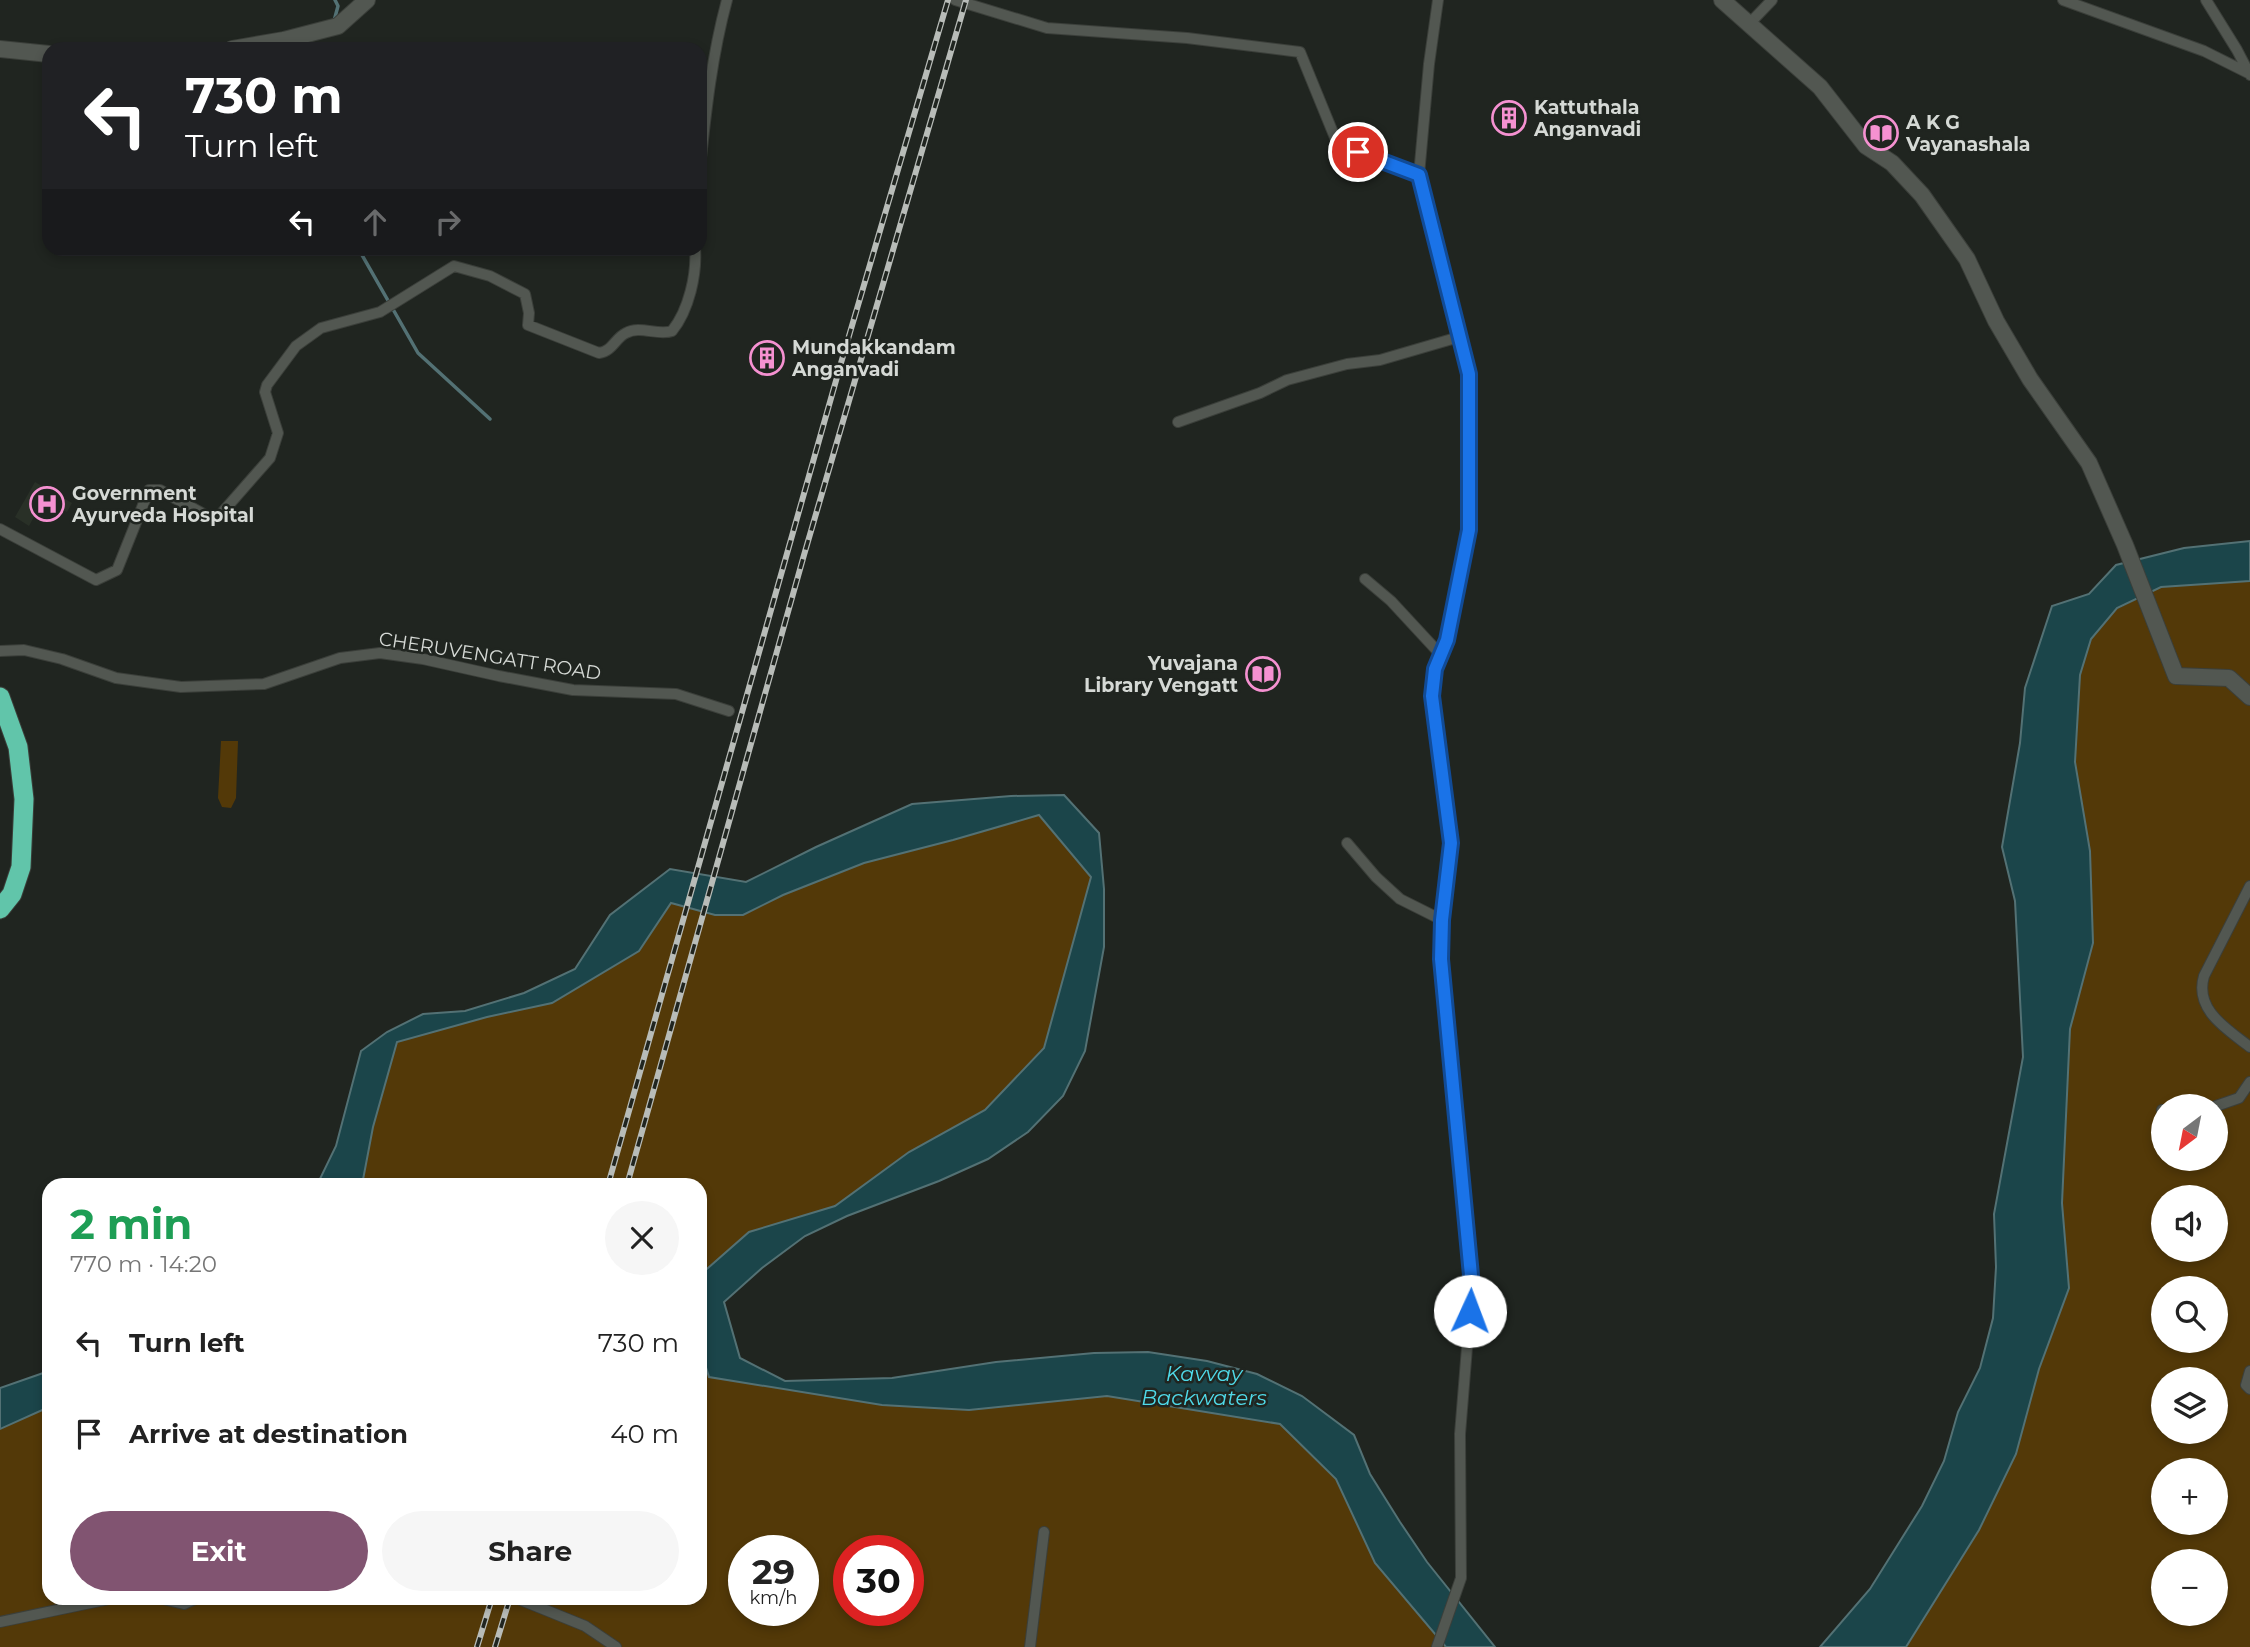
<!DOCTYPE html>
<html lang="en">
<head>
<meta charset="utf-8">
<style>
	body { margin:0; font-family:Montserrat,sans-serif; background:#f6f6f6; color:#222; height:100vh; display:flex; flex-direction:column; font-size:26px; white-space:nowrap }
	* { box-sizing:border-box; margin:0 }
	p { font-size:23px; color:#767676 }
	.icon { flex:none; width:38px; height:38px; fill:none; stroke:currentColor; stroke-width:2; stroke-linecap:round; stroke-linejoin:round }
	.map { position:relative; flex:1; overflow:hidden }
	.details { position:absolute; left:42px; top:1178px; width:665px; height:427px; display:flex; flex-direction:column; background:#fff; border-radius:21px; box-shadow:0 4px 10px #0003 }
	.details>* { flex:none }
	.hud { position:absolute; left:42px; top:42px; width:665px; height:214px; border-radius:21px; box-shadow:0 4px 10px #0003; background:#202124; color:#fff; overflow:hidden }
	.needle { width:46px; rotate:212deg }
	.fabs { position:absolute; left:2151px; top:1094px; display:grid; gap:14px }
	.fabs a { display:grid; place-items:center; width:77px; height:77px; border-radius:50%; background:#fff; box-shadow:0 4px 10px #0003; font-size:35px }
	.speed { position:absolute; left:728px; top:1535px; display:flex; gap:14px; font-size:35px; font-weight:700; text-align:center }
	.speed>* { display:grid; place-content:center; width:91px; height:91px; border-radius:50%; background:#fff; box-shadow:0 4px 10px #0003; line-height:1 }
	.speed small { font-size:18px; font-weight:400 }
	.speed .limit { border:10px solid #d22; background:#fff; color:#111 }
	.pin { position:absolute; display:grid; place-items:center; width:60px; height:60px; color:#fff; margin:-30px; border:4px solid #fff; border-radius:50%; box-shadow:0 2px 7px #0007 }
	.me { position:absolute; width:77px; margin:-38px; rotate:2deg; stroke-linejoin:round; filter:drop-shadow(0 0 5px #0008) }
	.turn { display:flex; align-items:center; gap:24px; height:147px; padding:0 28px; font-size:32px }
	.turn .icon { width:91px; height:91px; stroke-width:2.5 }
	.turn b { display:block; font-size:49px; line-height:60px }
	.lanes { display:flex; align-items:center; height:66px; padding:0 28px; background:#0003; justify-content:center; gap:35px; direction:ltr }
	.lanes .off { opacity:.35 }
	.round { display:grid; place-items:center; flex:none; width:74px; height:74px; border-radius:37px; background:#f6f6f6 }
	.head { display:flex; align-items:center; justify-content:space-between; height:119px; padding:0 28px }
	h1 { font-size:42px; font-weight:700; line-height:52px; color:#1e9e55 }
	.button { display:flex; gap:14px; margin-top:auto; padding:14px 28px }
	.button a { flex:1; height:80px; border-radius:42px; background:#815471; color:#fff; font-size:28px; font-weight:700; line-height:80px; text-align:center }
	.button a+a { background:#f6f6f6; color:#222 }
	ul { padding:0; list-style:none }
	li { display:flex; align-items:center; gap:21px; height:91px; padding:0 28px }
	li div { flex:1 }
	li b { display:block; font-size:26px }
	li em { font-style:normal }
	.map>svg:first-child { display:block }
	.built { fill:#293027 }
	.green { fill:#533908; fill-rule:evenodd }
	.water { fill:#1b454a; stroke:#537174; stroke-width:2 }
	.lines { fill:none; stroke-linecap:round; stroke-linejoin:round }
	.stream { stroke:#537174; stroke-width:3.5 }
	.street-casing { stroke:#3b3f3a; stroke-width:12 }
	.secondary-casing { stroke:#3b3f3a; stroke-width:18 }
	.highway-casing { stroke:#3b3f3a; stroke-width:21 }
	.street { stroke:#525751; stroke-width:10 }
	.secondary { stroke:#525751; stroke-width:16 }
	.highway { stroke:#61c5aa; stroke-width:19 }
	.rail-casing { stroke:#b8bcb8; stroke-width:6 }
	.rail { stroke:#202520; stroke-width:3.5; stroke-dasharray:10; stroke-linecap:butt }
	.route-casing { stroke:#114b97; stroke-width:18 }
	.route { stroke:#1a73e8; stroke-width:12 }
	.labels { text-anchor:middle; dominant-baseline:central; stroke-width:5; stroke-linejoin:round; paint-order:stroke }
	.poi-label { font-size:19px; font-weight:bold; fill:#d5d9d5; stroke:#202520; text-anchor:start }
	.street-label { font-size:19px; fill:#d5d9d5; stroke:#202520 }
	.water-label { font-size:21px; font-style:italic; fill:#4fdae9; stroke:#202520 }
</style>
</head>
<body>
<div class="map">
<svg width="2250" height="1647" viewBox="0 0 2250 1647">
	<rect width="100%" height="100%" fill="#202520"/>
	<path class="built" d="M35,482L72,503L67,512L53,505L46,515H35L29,526L15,517Z"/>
	<path class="green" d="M2250,581V1647H1906L1979,1530L2016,1454L2039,1369L2069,1288L2062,1203L2070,1029L2093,943L2090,851L2075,762L2080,675L2091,639L2117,609L2161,587ZM2163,1106H2216V1158H2163ZM2163,1197H2216V1250H2163ZM2163,1288H2216V1340H2163ZM2163,1379H2216V1432H2163ZM2163,1470H2216V1522H2163ZM2163,1561H2216V1614H2163Z
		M221,741H238L236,798L231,808L222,807L218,798Z
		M1039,815L1091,877L1044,1047L985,1110L909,1152L835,1206L749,1232L700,1275V1185H362L373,1127L397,1042L487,1017L552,1003L639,951L671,903L715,915H743L783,895L864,863L953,840Z
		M700,1348L709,1377L881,1405L969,1410L1107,1396L1280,1424L1336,1479L1375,1563L1446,1647H0V1429L49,1407V1598H700ZM744,1550H803V1610H744ZM849,1550H908V1610H849Z"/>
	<path class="water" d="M2250,541V581L2161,587L2117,608L2091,639L2080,675L2075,762L2090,851L2093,943L2070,1029L2062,1203L2069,1288L2039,1369L2016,1454L1979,1530L1906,1647H1820L1870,1589L1922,1506L1944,1461L1958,1412L1980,1368L1993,1318L1996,1267L1994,1214L2023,1057L2015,901L2002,847L2020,743L2025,688L2052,606L2089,594L2116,565L2184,548Z
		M1064,795L1099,833L1104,889V947L1085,1051L1063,1096L1028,1132L988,1159L939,1181L847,1216L805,1236L762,1268L724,1302L740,1358L785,1381L892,1378L996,1362L1094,1353L1148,1352L1207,1361L1257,1374L1302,1396L1354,1435L1370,1474L1400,1522L1427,1562L1495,1647H1446L1375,1563L1336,1479L1280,1424L1107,1396L969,1410L882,1405L709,1377L700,1348V1275L749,1232L835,1206L909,1152L985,1110L1044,1048L1091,877L1039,815L953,840L864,863L783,895L743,915H715L671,903L639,951L552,1003L487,1017L397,1042L373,1127L362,1185H317L336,1146L361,1051L387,1032L423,1014L465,1011L524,993L575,969L610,915L670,869L746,882L816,847L912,804L1011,796Z
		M49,1371V1407L0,1429V1388Z"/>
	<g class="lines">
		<path class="stream" d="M334,21L338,6L335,0
			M358,248L418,353L490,419"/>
		<g class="street-casing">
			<path id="street" d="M955,0L1047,28L1187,38L1300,52L1338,145L1419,175
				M1438,0L1429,64L1419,175L1469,374V530L1447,640L1435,669L1431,696L1451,843L1442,920
				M2063,0L2204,51L2250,74
				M2206,0L2237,50L2250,75
				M1749,24L1772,0
				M700,167C706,111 712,55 727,0
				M1178,422L1260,393L1287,380L1347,364L1380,360L1459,337
				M0,529L96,580L117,570L149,490H160L209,517L220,515L270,458L278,433L265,392L267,385L296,346L321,328L380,312L454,266L490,276L525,294L529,313L528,325L599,353C613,351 615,338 626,333C640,325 658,336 672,331C689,310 697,274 695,248
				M1365,579L1391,601L1441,655
				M0,651L24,650L62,659L116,678L181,687L264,684L340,658L380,653L423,659L499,676L573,690L676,694L729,711
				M1347,843L1376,877L1400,899L1442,920L1441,959L1472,1286L1460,1434L1461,1578L1437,1647
				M2250,886L2204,976C2194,1010 2227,1029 2250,1047
				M2216,1106L2239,1098L2250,1082
				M2162,1110H2163
				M2250,1371L2246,1385L2250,1389
				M159,1598L184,1604L197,1598
				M516,1598L585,1626L616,1647
				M0,1622L114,1598
				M1030,1647L1044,1532"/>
		</g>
		<g class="secondary-casing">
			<path id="secondary" d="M1722,0L1820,87L1866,146L1892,163L1922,195L1967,259L1996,321L2030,379L2089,463L2125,545L2176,676L2229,678L2250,697
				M0,49L49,54
				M232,49L284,40L338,26L367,0"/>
		</g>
		<g class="highway-casing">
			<path id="highway" d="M0,697L18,747L24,799L21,867L12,894L0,909"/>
		</g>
		<use href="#street" class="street"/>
		<use href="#secondary" class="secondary"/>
		<use href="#highway" class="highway"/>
		<g class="rail-casing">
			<path id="rail" d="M608,1185L841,363L948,0
				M627,1185L804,555L966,0
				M477,1647L492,1598
				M495,1647L510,1598"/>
		</g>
		<use href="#rail" class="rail"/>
	</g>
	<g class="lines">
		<g class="route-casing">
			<path id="route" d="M1358,152L1419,175L1469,374V530L1447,640L1435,669L1432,696L1451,843L1442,920L1441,959L1472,1286L1470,1311"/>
		</g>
		<use href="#route" class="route"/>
	</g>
	<defs>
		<g id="building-ring" transform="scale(1.75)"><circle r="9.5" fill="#202520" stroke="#f591d1" stroke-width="1.5"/><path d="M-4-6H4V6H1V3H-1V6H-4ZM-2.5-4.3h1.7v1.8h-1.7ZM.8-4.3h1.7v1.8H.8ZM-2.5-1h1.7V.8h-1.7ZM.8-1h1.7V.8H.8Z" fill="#f591d1"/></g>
		<g id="library-ring" transform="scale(1.75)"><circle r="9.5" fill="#202520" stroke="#f591d1" stroke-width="1.5"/><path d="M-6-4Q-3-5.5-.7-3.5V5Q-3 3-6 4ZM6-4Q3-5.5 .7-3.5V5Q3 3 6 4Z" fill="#f591d1"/></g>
		<g id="hospital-ring" transform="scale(1.75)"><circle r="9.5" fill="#202520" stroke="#f591d1" stroke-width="1.5"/><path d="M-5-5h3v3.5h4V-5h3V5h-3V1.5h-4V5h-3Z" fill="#f591d1"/></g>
	</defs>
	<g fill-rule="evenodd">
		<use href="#building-ring" x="1509" y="118"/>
		<use href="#library-ring" x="1881" y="133"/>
		<use href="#building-ring" x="767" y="358"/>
		<use href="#hospital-ring" x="47" y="504"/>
		<use href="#library-ring" x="1263" y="674"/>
	</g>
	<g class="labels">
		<g class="poi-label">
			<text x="1534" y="107">Kattuthala<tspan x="1534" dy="22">Anganvadi</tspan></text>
			<text x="1906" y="122">A K G<tspan x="1906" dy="22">Vayanashala</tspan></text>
			<text x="792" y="347">Mundakkandam<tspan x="792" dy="22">Anganvadi</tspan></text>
			<text x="72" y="493">Government<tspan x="72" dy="22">Ayurveda Hospital</tspan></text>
			<text x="1238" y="663" text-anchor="end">Yuvajana<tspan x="1238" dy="22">Library Vengatt</tspan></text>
		</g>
		<g class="street-label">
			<text transform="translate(490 656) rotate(9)">CHERUVENGATT ROAD</text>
		</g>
		<g class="water-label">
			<text x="1204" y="1373">Kavvay<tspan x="1204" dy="24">Backwaters</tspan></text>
		</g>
	</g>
</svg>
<div class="fabs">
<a><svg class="needle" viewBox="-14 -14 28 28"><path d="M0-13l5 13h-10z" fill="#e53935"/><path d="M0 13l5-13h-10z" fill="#767676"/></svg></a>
<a><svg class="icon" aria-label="sound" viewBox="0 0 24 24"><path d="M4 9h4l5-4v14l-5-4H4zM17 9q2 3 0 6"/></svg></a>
<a><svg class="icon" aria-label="search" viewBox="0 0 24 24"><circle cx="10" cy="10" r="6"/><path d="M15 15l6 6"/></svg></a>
<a><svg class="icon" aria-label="layers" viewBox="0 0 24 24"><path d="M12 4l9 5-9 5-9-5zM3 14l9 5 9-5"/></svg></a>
<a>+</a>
<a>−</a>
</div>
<div class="speed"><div>29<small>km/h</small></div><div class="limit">30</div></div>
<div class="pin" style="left:1358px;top:152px;background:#d93025"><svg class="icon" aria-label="arrive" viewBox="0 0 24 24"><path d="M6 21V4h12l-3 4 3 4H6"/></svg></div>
<svg class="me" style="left:1470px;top:1311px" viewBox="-20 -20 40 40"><circle r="19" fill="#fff"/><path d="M0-13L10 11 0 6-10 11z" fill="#1a73e8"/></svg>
<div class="hud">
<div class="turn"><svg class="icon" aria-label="left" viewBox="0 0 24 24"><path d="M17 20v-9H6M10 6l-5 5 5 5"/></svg><div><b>730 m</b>Turn left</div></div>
<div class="lanes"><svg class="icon" aria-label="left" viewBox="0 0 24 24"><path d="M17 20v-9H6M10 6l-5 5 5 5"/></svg><svg class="icon off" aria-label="ahead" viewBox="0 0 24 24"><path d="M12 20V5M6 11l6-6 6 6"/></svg><svg class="icon off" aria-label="right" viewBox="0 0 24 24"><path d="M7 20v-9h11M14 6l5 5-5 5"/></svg></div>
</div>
<section class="details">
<div class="head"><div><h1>2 min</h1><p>770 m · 14:20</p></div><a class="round"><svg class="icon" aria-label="close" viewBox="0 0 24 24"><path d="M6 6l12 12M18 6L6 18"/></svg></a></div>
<ul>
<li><svg class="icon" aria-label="left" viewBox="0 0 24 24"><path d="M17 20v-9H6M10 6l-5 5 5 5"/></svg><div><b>Turn left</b></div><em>730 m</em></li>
<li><svg class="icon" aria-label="arrive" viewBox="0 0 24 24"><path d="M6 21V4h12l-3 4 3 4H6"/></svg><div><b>Arrive at destination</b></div><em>40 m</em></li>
</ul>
<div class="button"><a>Exit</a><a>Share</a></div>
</section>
</div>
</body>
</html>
